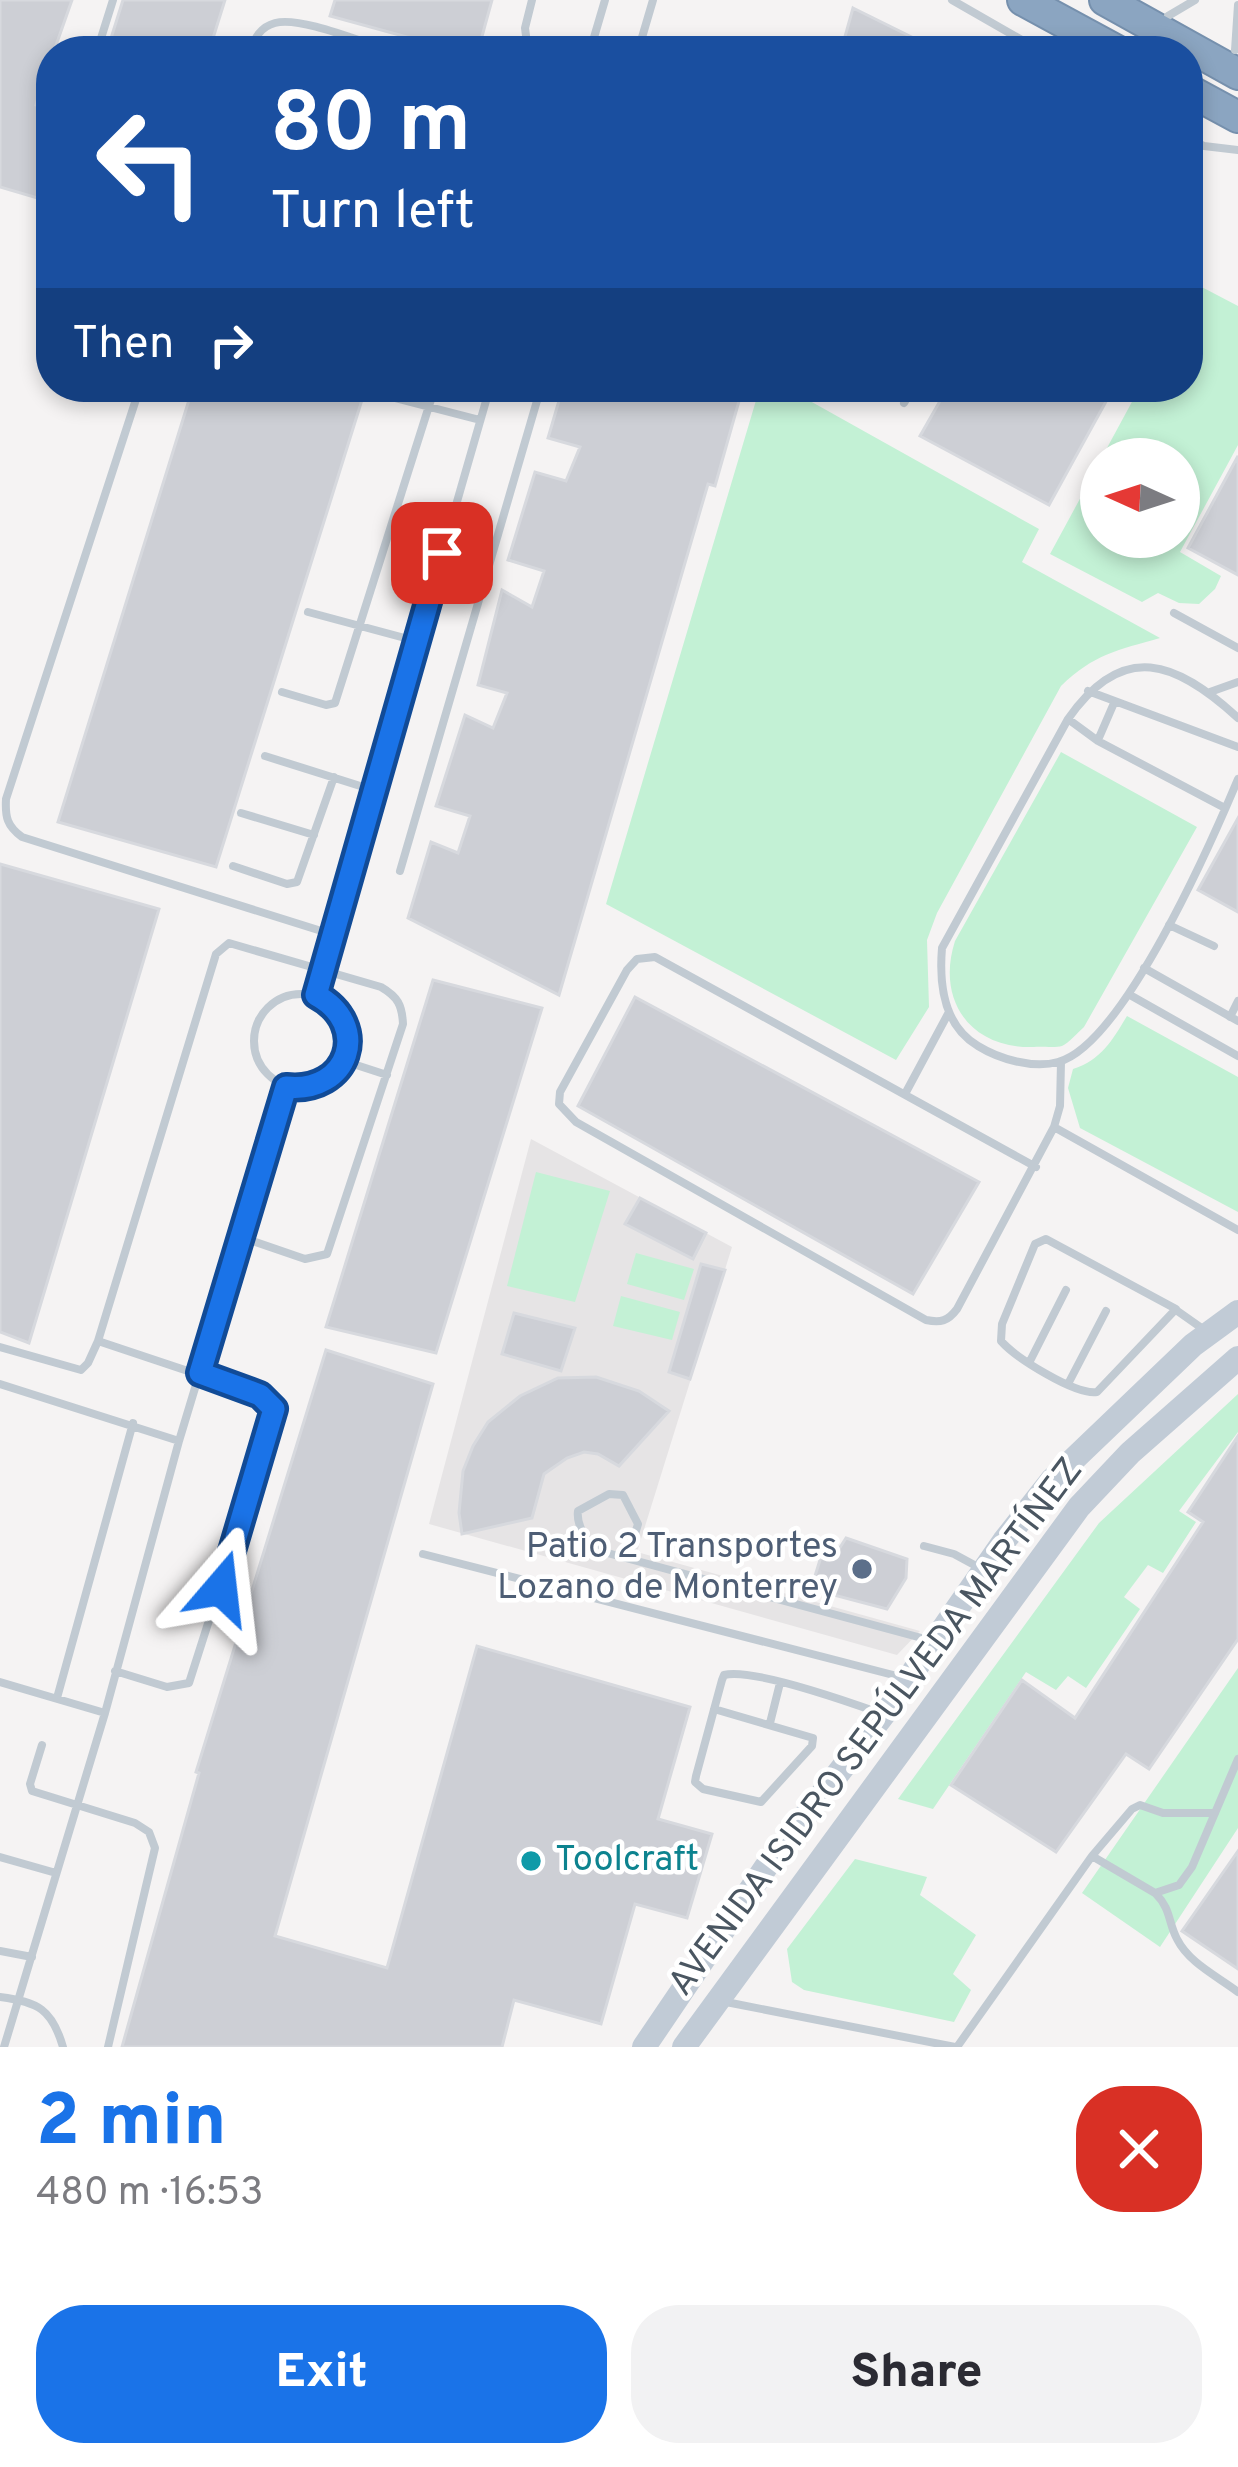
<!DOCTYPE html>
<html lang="en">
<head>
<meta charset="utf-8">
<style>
	body { margin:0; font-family:Overpass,sans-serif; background:#f2f2f3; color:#2b2b33; height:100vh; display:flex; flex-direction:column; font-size:45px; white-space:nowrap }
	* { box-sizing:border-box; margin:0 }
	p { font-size:39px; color:#7c7c81 }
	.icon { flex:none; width:66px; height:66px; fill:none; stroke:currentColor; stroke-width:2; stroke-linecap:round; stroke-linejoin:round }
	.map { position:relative; height:2047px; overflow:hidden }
	.sheet { display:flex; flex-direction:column; background:#fff; flex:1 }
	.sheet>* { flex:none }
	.banner { position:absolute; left:36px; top:36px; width:1167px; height:366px; border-radius:48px; box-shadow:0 6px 18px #0003; background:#1a4fa0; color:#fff; overflow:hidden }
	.needle { width:78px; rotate:273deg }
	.fabs { position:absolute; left:1080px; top:438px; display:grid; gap:24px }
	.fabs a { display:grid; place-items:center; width:120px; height:120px; border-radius:50%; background:#fff; box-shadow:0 6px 18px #0003; font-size:60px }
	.pin { position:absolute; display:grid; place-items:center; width:102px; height:102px; color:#fff; margin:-51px; border-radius:24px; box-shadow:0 6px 18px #0006 }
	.me { position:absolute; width:132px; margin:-66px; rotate:17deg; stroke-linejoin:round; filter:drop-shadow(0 0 9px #0008) }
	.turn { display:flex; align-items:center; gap:42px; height:252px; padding:0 36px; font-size:54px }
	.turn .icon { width:156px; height:156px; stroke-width:2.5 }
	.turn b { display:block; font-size:84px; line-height:102px }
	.then { display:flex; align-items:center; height:114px; padding:0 36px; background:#0003; gap:24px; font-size:45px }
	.round { display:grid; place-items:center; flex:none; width:126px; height:126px; border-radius:48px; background:#f2f2f3 }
	.headline { display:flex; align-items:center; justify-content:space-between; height:204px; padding:0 36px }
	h1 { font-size:72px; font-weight:800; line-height:90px; color:#1a73e8 }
	.action { display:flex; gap:24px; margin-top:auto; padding:24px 36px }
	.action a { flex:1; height:138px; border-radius:48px; background:#1a73e8; color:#fff; font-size:48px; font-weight:800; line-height:138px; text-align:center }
	.action a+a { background:#f2f2f3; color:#2b2b33 }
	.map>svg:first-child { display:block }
	.education { fill:#e6e4e5 }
	.green { fill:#c3f1d5 }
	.building { fill:#cdcfd5; stroke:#d7d9de; stroke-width:3 }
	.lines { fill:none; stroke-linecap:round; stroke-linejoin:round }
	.highway-casing { stroke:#7690ad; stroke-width:34 }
	.lane { stroke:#c1cad2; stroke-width:8 }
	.secondary { stroke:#c1cbd6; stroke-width:24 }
	.highway { stroke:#8ba5c1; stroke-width:30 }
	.route-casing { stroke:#114b97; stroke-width:30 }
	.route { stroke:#1a73e8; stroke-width:21 }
	.service-dot { fill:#5c6f8a; stroke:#fff; stroke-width:4.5 }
	.culture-dot { fill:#0f9aa8; stroke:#fff; stroke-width:4.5 }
	.labels { text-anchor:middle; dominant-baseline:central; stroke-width:9; stroke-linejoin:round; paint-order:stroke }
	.service-label { font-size:36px; fill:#4e5e75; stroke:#fff; text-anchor:end }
	.street-label { font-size:36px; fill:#4a5661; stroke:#fff }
	.culture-label { font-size:36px; fill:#0d838f; stroke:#fff; text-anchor:start }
</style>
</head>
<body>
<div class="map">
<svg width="1238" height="2047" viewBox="0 0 1238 2047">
	<rect width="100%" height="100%" fill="#f5f3f3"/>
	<path class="education" d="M531,1139L732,1247L637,1552L920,1631L897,1655L429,1524Z"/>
	<path class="green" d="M1196,284L1238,306V445L1180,552L1221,576L1215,589L1199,604L1179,603L1158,593L1142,602L1050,554L1101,460V537H1179V459H1101L1140,387H1188V299Z
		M760,387H785L1039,529L1022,562L1160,638C1118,650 1094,654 1061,686L937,913L927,940L929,1007L896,1060L606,904Z
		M1061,752L1197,827L1084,1027C1078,1032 1069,1043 1062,1046C1055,1048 1041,1046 1034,1047C970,1049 936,1000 955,941Z
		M1127,1016L1238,1077V1212L1080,1128L1068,1088L1073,1069C1101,1060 1112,1041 1127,1016Z
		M536,1172L610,1191L575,1302L507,1286Z
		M636,1253L694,1269L684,1300L627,1284Z
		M621,1296L680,1312L672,1340L613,1326Z
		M1238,1394V1432L1179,1511L1196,1522L1163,1573L1148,1565L1124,1597L1140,1609L1086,1688L1068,1676L1056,1690L1026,1672L933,1809L898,1799L1099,1523Z
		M1238,1668V1828L1160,1947L1082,1893Z
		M855,1859L927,1877L920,1895L976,1935L953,1974L971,1990L954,2022L804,1990L792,1982L787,1949Z"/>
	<path class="building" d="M0,0H72L54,51H51L36,105L51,110V202L0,187Z
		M123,0H225L209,51H107Z
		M335,0H492L478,51H458L330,16Z
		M853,8L940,51H841Z
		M193,387H366L216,867L58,822Z
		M563,387H743L715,486L708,484L559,995L408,918L431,842L458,853L470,816L436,806L465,715L493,728L507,693L478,685L502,590L532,607L544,571L508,560L535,472L566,481L580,447L548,438Z
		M948,387H1114L1049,505L920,436Z
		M1238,456V575L1188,548Z
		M1238,818V912L1198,890Z
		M0,864L159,909L29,1343L0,1332Z
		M433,980L542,1008L436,1353L326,1327Z
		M635,997L979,1182L913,1294L578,1106Z
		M640,1198L706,1233L693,1259L625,1224Z
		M701,1264L725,1270L690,1379L669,1372Z
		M514,1313L575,1328L561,1371L502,1354Z
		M326,1350L433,1384L275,1936L387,1968L477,1646L690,1707L658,1819L712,1834L687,1918L635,1904L601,2024L514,2000L502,2047H122L199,1773L196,1772Z
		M596,1377L639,1391L669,1411L619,1466L598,1454L584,1452L567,1458L544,1474L532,1518L462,1534L459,1513L463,1471L473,1446L488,1422L520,1396L558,1378Z
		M1238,1436V1639L1149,1769L1126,1754L1056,1852L951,1785L1022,1680L1075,1718L1203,1522L1188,1512Z
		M846,1538L907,1559L906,1578L887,1609L811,1589L824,1547L839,1549Z
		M1238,1851V1969L1182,1931Z"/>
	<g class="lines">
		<g class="highway-casing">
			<path id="highway" d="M1023,0L1117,51
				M1105,0L1238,74
				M1188,90L1238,117"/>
		</g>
		<path class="lane" d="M952,0L1041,51
			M1168,16L1195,0
			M1235,50L1238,5
			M97,51L113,0
			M250,51C255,38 260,27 275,23C301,16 363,43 391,51
			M528,51L525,28L532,0
			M590,51L605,0
			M638,51L653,0
			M1188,138L1204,146L1238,150
			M140,387L6,799C5,817 7,826 22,837L331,934
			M383,395L480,420
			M904,403L914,387
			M308,612L416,641
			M1174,613L1238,648
			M1088,691L1238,747
			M282,692L326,705L335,703L435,387
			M1210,692L1238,682
			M1238,718C1176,661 1123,640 1068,719L942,948C939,984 944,1026 978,1046C999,1059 1033,1069 1058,1062C1123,1045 1212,841 1238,779
			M1068,719L1098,741L1223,807
			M1098,740L1114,703
			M265,756L373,790
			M241,813L314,835
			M233,866L287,884L297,882L334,777
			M400,871L541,387
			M1169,925L1214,946
			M1144,968L1238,1021
			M254 1041a47 47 0 1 1 94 0a47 47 0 1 1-94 0Z
			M315,995L490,387
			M1130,995L1238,1056
			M1230,1017L1238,1001
			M344,1061L387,1075
			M905,1094L949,1012
			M1054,1127L1238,1230
			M1036,1167L655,957L637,959L627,970L560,1092L559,1104L576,1122L926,1320C941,1323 948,1321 957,1309L1054,1127L1060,1106L1061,1062
			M1046,1239L1176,1309L1097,1392C1075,1395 1016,1358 1001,1341L1002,1324L1035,1244Z
			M1176,1310L1203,1329
			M0,1347L81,1370L88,1363L98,1341
			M1029,1363L1066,1290
			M0,1384L179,1441
			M1068,1384L1106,1311
			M924,1546L954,1554L978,1567
			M423,1554L901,1677
			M628,1557L638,1524L623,1495L609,1494L578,1511C576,1527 588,1542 600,1551L929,1640
			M115,1671L167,1687L189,1683L273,1420L270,1401L260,1395L98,1341L216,954L229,943L381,987C398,997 402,1005 403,1024L327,1254L305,1259L241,1237
			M0,1682L105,1713
			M57,1698L133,1423
			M714,1709L813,1738L812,1746L761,1802L703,1789L695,1782L696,1776L722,1680L724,1675C752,1668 846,1701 877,1712
			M770,1723L780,1683
			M42,1745L30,1784L32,1791L135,1823L149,1832L155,1848L108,2047
			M1215,1813H1163L1140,1805L1132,1809L1092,1856L1155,1893L1179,1885L1192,1867L1238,1759
			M0,1857L56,1873
			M1156,1894C1171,1909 1168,1922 1177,1939C1189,1963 1217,1976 1238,1992
			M0,1951L32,1957
			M0,1997C38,2002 52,2009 63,2047
			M726,2002L955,2047
			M4,2047L105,1713L179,1441L286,1087
			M957,2047L1092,1856"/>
		<path class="secondary" d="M644,2047L766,1867L884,1714L1004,1541L1052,1480L1193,1345L1238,1312
			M684,2047L1079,1507L1130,1453L1238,1358"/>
		<use href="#highway" class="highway"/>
	</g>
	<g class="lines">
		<g class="route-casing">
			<path id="route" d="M221,1588L274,1409L260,1395L200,1373L286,1087C349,1094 372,1025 316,995L442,553"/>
		</g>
		<use href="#route" class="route"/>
	</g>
	<circle class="service-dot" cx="862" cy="1569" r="12"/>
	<circle class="culture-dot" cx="531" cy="1861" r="12"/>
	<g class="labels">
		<g class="service-label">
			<text x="838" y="1548">Patio 2 Transportes<tspan x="838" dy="41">Lozano de Monterrey</tspan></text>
		</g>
		<g class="street-label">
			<text transform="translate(877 1728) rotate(-53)">AVENIDA ISIDRO SEPÚLVEDA MARTÍNEZ</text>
		</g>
		<g class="culture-label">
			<text x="555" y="1861">Toolcraft</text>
		</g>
	</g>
</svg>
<div class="fabs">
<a><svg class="needle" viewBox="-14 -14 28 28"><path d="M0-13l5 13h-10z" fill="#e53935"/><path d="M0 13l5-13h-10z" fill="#7c7c81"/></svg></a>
</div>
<div class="pin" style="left:442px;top:553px;background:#d93025"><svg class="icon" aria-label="arrive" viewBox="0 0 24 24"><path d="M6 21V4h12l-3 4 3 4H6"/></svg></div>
<svg class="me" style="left:221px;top:1588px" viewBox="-20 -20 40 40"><path d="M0-17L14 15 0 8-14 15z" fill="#1a73e8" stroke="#fff" stroke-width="4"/></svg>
<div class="banner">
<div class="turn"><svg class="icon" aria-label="left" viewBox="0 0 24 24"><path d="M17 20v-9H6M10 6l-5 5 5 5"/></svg><div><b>80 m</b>Turn left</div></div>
<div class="then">Then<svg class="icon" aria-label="right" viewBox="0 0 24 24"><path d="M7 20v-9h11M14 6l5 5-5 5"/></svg></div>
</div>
</div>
<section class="sheet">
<div class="headline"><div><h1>2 min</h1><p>480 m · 16:53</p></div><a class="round" style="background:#d93025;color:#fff"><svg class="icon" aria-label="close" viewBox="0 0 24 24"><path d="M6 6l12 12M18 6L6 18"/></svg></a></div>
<div class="action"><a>Exit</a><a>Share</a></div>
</section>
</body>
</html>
